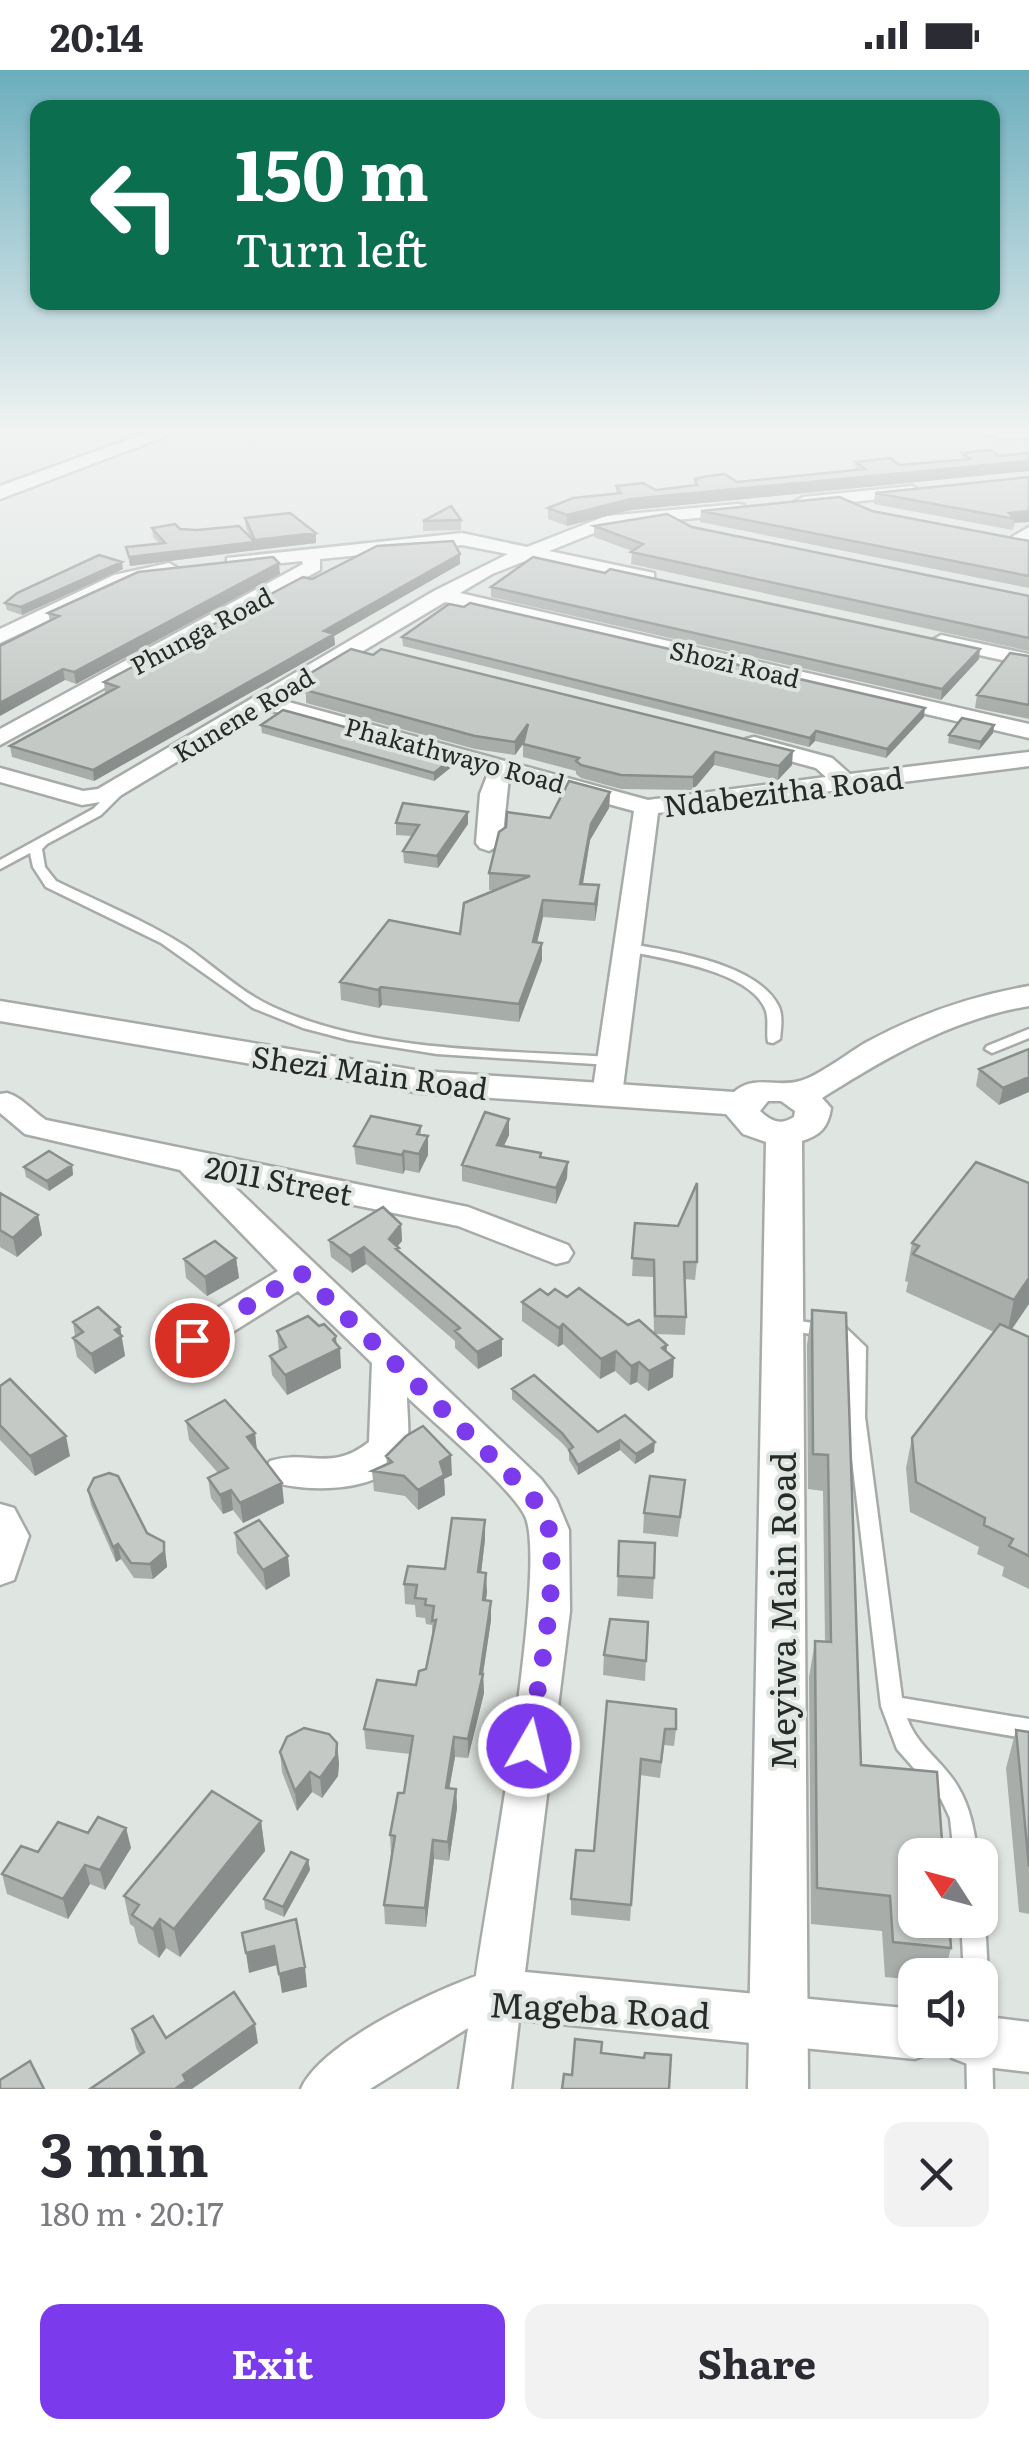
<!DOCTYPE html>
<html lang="en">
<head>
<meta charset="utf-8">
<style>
	body { margin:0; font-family:Literata,serif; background:#f2f2f3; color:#2b2b33; height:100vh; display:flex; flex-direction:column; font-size:38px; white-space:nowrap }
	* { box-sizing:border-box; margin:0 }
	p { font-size:32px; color:#7c7c81 }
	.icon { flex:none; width:55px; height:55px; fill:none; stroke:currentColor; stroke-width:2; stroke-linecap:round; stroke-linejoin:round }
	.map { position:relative; height:2019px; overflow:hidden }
	.panel { display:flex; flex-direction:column; background:#fff; flex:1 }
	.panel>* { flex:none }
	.top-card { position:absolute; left:30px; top:30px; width:970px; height:210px; border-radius:20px; box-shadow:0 2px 8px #0004; background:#0b6e4f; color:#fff; overflow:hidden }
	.needle { width:65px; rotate:306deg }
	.fabs { position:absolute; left:898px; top:1768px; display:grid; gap:20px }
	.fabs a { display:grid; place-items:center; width:100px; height:100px; border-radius:20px; background:#fff; box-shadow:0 2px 8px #0004; font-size:50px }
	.pin { position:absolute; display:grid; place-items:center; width:85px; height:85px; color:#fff; margin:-42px; border:5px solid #fff; border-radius:50%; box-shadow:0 2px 10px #0007 }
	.me { position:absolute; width:110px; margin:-55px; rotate:8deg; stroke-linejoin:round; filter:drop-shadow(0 0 8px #0008) }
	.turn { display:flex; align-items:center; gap:35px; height:210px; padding:0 40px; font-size:45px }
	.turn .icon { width:130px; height:130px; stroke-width:2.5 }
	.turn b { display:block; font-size:70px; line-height:85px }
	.round { display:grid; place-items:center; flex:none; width:105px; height:105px; border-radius:20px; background:#f2f2f3 }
	.summary { display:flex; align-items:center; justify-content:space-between; height:170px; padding:0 40px }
	h1 { font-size:60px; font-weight:700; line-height:75px }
	.primary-button { display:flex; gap:20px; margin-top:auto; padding:20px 40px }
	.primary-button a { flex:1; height:115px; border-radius:20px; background:#7c3aed; color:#fff; font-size:40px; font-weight:700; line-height:115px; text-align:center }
	.primary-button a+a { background:#f2f2f3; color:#2b2b33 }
	.status { display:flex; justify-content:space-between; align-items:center; height:70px; padding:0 50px; background:#fff; direction:ltr }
	.status svg { height:28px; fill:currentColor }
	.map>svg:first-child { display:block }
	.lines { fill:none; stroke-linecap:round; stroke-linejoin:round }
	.service-casing { stroke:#a6aba8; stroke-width:5 }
	.minor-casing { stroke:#a6aba8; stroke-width:5 }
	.tertiary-casing { stroke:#a6aba8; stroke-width:5 }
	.service { fill:#fff; fill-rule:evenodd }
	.minor { fill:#fff; fill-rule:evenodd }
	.tertiary { fill:#fff; fill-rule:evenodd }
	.wall { fill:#a9adaa }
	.shaded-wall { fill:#898d8b }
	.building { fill:#c4c9c6; stroke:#898d8b; stroke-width:2.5 }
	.route { stroke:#7c3aed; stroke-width:18; stroke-dasharray:0 32.4 }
	.labels { text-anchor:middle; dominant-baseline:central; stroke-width:8; stroke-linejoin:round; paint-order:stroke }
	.far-street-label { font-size:25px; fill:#282a29; stroke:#dfe5e1 }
	.street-label { font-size:30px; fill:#282a29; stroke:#dfe5e1 }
	.near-street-label { font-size:35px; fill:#282a29; stroke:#dfe5e1 }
</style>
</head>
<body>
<div class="status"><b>20:14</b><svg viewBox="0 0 49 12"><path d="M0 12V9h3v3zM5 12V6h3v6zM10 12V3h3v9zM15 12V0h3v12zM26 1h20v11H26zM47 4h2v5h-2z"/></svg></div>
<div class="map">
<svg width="1029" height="2019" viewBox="0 0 1029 2019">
	<rect width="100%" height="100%" fill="#dfe5e1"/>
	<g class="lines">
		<g class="service-casing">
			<path id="service" d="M969,361L1029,363V367L1001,368Z
				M123,713L129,717L101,745L47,774L42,779L45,797L56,811C99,832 144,850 185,876C214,896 240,922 273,937C373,983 501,980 610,987L617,991L610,995L437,984L349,970L303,958L253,938L161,873L46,817L33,797L30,783L0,799V790L93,739L119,714Z
				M627,873C671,882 757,892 779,937C783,947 781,959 780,969L773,973L768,972C766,963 769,951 766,941C752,900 659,888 622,880L620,877Z
				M1029,959V968L992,983L985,979L987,976Z
				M786,1249L846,1258L866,1277L865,1347L902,1628L1029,1649V1669L907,1648C918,1678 943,1691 958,1717C971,1739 974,1761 978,1785H954L950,1748L941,1729L897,1679L881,1636L847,1347L848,1279L835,1268L780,1259L777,1255L780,1251Z
				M980,1841L985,1850L988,1905L985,1913L980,1915V1905H964L961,1850H980Z
				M980,1958L988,1961L992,1970L993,2019H967L966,1970H980Z"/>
		</g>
		<g class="minor-casing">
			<path id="minor" d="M912,416L921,421L918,425L803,437L794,432L803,427Z
				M738,434L744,435V443L609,457L549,481L654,503V511L530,489L492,504L460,523L1029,654V668L445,532L281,630L648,730L826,707L816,698L746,679L743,674L746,669L754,667L832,688L850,704L1029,682V696L658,743L622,1025L618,1032H596L592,1025L634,741L509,707L502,773L489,781L480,778L476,773L480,724L489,701L265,639L113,730L82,735L0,712V698L83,721L98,719L434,521L508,484L462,475L320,489V500L0,675V659L303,494L302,491L234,498L227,496V488L462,463L527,477L606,446Z
				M1029,457V472L1012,475V467Z
				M169,493L179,499L176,503L127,514L0,573V559L114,505Z
				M941,565L1029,584V596L934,575L931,571Z
				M7,1023C22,1027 32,1041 46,1050L468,1137L568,1175L573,1183L568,1191L556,1194L458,1156L226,1109L541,1409L556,1429L569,1460L570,1541L525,1902L915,1939V1970H937L933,1982L915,1989L519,1950L511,2019H459L468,1958L370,2019H301C320,1974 429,1923 476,1906C486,1832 549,1495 525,1446C510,1416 435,1354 407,1327C407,1344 411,1367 405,1382C387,1424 305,1423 270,1411L264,1401L270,1391C308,1379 330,1403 369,1372L372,1293L298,1221L204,1280L191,1284L178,1280L173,1271L178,1262L278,1201L180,1100L25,1064L0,1043V1024Z
				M0,1434L14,1438L29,1466L14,1510L0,1515Z
				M980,1946L1029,1952V2002L970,1995L952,1988L945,1970H980Z"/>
		</g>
		<g class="tertiary-casing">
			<path id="tertiary" d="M152,361H180L0,429V416Z
				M1029,916V936C952,949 887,987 822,1028L831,1038C828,1057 821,1065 802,1071L808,2019H748L766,1072L743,1064L726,1044L421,1023L0,951V931L421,1001L734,1022C755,1004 777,1018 800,1011C819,1006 849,982 867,972C919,944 971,926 1029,916ZM768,1031H781L795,1041L794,1047C780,1056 771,1051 760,1041Z"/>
		</g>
		<use href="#service" class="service"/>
		<use href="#minor" class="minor"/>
		<use href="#tertiary" class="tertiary"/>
	</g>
	<path class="wall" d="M962,383L999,386L1029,383V401L631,440L567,456L548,449V438L616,424V416L656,420L694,416L695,409L737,412L855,400L856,392L899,395L961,390Z
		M1029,407L1013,460L874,434L875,423Z
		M701,441H872L1029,471V518L700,452Z
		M245,448L316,473L256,480V479V480L130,496L126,477L159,473L153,467L152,458L250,467L246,458Z
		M461,450V460L423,461V451Z
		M594,456L692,457L1029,526V581L631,494L632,481L594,467Z
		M460,484V494L334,566L335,575L94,711L12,687L10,676L105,623L104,612L312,509Z
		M123,499L22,545L7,540L5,533Z
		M280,504L76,614L65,610L48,543Z
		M491,517L979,589L941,630L491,527Z
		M402,567L924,647L886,688L815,671L809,677L403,576Z
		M1029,586V649L975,638L977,625Z
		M299,610L792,695L778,710L714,695L693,720L621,719L581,708L576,704V701L523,687V674L515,685L475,679L306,633V624L300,623Z
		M261,655L454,695L434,711L262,663Z
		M994,655L993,663L979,680L948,673L949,665Z
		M610,722L609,738L590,770L583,814L599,815L598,832L595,851L543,847L537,872L542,873V890L519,952L382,935L379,938L341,930L340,912L460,864L495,820H489V803L550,748Z
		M396,753L468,754L438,798L404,793L403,781L412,766L396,765Z
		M1029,979L999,1035L976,1016L979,999Z
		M509,1049V1065L503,1077L541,1087L567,1108L556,1134L462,1111V1095Z
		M421,1056V1065L428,1085L419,1103L405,1100L403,1104L356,1094L354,1076Z
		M72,1095L73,1105L49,1121L26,1107L24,1097Z
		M1029,1113L1011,1259L1029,1267V1519L1002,1506L1004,1497L977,1484L979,1477L910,1442L906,1398L912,1368L994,1262L906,1222L908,1212L905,1211L912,1173Z
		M0,1123L38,1145L42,1165L17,1187L0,1177Z
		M635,1153L697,1192L695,1210L684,1209L686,1247L685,1265L654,1264L667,1281L673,1307L648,1321L637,1312L630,1315L615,1301L600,1309L563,1274L558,1277L522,1251V1232L548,1225L567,1227L628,1255L654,1263L653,1207L632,1206Z
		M401,1154L402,1171L397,1176L399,1182L502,1269V1286L478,1299L455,1278V1271L366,1194L352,1203L331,1187L329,1170Z
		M236,1188L239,1208L207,1226L186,1208L184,1189Z
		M812,1240L861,1695L951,1878L944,1905H915V1910L885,1907L882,1861L811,1854L809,1607L815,1571L825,1572L823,1421L808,1419L807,1275Z
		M73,1252L120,1257L125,1286L95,1304L77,1287L73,1268L75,1266Z
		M277,1261L337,1274L341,1298L287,1325L272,1305L270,1286L279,1281Z
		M0,1316L70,1386L35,1406L0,1370Z
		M512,1319L598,1362L654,1382L635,1394L620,1380L578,1405L569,1390V1381L562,1373L512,1329Z
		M186,1351L255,1363L257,1380L284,1433L243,1453L233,1440L223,1444L211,1428L208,1408L218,1403L189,1370Z
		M386,1386L452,1405L444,1409L445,1425L418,1440L405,1426L374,1421L372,1401L387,1394Z
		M88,1420L147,1463L164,1472L167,1497L153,1509L134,1508L121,1489L116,1492L91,1435Z
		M683,1430L678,1467L643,1463L644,1443Z
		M235,1463L290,1506L266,1520L237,1483Z
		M485,1469L481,1502L487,1522L486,1530L491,1531V1550L483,1604L484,1623L468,1688L455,1687L449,1718L456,1719L457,1738L449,1791L434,1789L426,1857L385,1854L384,1835L391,1784L390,1765L404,1723L410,1684L366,1679L364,1659L416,1615L426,1599L432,1569V1555L426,1554L425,1548L416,1547L415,1535L405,1534L404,1514L445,1499Z
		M619,1471L654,1508L653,1529L617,1526Z
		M648,1552L645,1611L603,1605L604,1585Z
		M607,1631L676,1659L674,1676L664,1675L660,1708L640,1705L630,1851L571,1845V1829L594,1781Z
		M1016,1660L1029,1662V1844L1019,1842L1006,1698Z
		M280,1682L339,1693L338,1706L322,1728L312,1722L297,1741L282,1702Z
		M261,1751L265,1781L180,1887L166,1878L159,1888L138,1873L134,1857L130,1854L124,1826Z
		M126,1758L131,1778L105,1820L90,1814L68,1849L7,1824L2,1804L38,1782L88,1763Z
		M308,1790L310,1800L284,1847L265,1839L264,1829Z
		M132,1959L166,1968L258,1973L140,1985L136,1978Z"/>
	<path class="shaded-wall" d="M1029,391V401L631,440L567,456V445L631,429Z
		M1029,441V452L1014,453L1015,449L1009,443Z
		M316,463V473L256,480L255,470Z
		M255,472L256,480L130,496L129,487Z
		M460,484V494L334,566L335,575L94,711L93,700L324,561Z
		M122,492L123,499L22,545L21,537Z
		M279,493L280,504L76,614L74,602Z
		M980,579L979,589L941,630L942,619Z
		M63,599L65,610L0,646V633Z
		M925,638L924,647L886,688L887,679Z
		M528,654V667L515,685V672Z
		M994,655L993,663L979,680L981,672Z
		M816,661L815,671L809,677L810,668Z
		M793,681L792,695L778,710L779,696Z
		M715,682L714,695L693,720V707Z
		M454,687V695L434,711V703Z
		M610,722L609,738L590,770L580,831V814L591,754Z
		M468,742V754L438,798L437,786Z
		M599,815L598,832L595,851V834Z
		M543,830V847L533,890V872Z
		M542,873V890L519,952V934Z
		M381,917L382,935L379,938L378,920Z
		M1029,1007V1022L999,1035L1003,1018Z
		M509,1049V1065L497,1091V1075Z
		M428,1066V1085L419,1103V1084Z
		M404,1081L405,1100L403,1104L402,1085Z
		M568,1092L567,1108L556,1134V1118Z
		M72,1095L73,1105L49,1121L47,1111Z
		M38,1145L42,1165L17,1187L13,1168Z
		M401,1154L402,1171L390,1185L389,1169Z
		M364,1177L366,1194L352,1203L350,1186Z
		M236,1188L239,1208L207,1226L205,1207Z
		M1029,1208V1234L1006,1268L1014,1230Z
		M563,1254V1274L558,1277L559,1258Z
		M120,1257L125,1286L95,1304L91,1284L115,1260Z
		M336,1266L337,1280L340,1278L341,1298L287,1325L285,1305Z
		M502,1269V1286L478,1299L477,1282Z
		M667,1275L666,1292L674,1288L673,1307L648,1321L649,1301L662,1278Z
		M616,1281L615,1301L600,1309L601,1289Z
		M639,1292L637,1312L630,1315L631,1296Z
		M255,1363L257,1383L247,1367Z
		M66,1366L70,1386L35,1406L30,1386Z
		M620,1370V1380L578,1405V1395Z
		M655,1372L654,1382L635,1394L636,1384Z
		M451,1385L452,1405L444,1409L445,1425L418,1440V1420L440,1392Z
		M282,1413L284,1433L243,1453L240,1433Z
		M231,1420L233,1440L223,1444L220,1425Z
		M485,1450V1469L479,1521L478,1502Z
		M164,1472L167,1497L153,1509L150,1494Z
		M118,1474L121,1489L116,1492L113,1477Z
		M288,1486L290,1506L266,1520L263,1500Z
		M486,1503L487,1522L483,1549V1530Z
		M491,1531V1550L482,1610L483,1604L484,1623L468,1688V1669Z
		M454,1667L455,1687L446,1737V1718Z
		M337,1673L339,1693L338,1706L322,1728L320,1708Z
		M310,1702L312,1722L297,1741L295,1721Z
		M456,1719L457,1738L449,1791L448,1772Z
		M261,1751L265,1781L180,1887L174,1859Z
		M126,1758L131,1778L105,1820L100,1800Z
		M433,1770L434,1789L426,1857L425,1838Z
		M308,1790L310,1800L284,1847L283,1837Z
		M85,1795L90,1814L68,1849L63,1829Z
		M160,1849L166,1878L159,1888L153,1859Z
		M274,1876L277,1895L249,1903L246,1883Z
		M305,1897L307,1917L282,1923L279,1904Z
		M255,1954L258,1973L192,2019H175L183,2005Z"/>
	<path class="building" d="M991,380L999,386L1029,383V391L631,429L567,445L548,438L573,428L621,423L616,416L643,413L656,420L697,415L695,409L708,406L725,404L737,412L865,399L856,392L891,388L899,395L970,389L962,383Z
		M1029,407V441L1009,443L1015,449L875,423Z
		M839,427L872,441L1029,471V506L701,441Z
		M451,436L461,450L423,451Z
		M290,443L316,463L255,470L245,448Z
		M667,444L692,457L1029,526V568L631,482L643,474L594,456Z
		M175,454L180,459L197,460L239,456L255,472L129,487L126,477L165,473L152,458Z
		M453,471L460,484L324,561L334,564L93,700L10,676L118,617L104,612L303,507L312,509L377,476Z
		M99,485L122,492L21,537L5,533L17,523Z
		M273,487L279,493L74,602L63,599L0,633V576L59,546L48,543L138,502Z
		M533,487L605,503L610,499L980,579L942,619L491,517Z
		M470,533L925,638L887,679L816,661L810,668L402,567L449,534L464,537Z
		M351,579L373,585L381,579L793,681L779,696L715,682L693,707L621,705L581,695L576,691L579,688L523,674L528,654L515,672L475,666L305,620L312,614L299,610Z
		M1010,583L1029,586V635L977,625Z
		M283,640L454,687L434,703L261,655Z
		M962,648L994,655L981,672L949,665Z
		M569,711L610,722L591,754L580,814L599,815L595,834L543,830L533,872L542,873L519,934L381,917L378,920L340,912L389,850L460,864L464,833L530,806L489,803L499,762L506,757L507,742L550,748Z
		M403,733L468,742L437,786L403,781L419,755L396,753Z
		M1029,979V1007L1003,1018L979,999Z
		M485,1042L509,1049L497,1075L541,1083L540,1087L568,1092L556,1118L462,1095Z
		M371,1046L421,1056L417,1064L428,1066L419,1084L404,1081L402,1085L354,1076Z
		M49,1081L72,1095L47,1111L24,1097Z
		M976,1092L1029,1113V1208L1014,1230L913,1184L919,1176L912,1173Z
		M697,1113V1192H684L686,1247L655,1246L654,1190L632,1188L635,1153L678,1156Z
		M0,1123L38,1145L13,1168L0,1160Z
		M383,1137L401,1154L389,1169L399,1178L396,1179L502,1269L477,1282L455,1261L460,1258L364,1177L350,1186L329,1170Z
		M215,1171L236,1188L205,1207L184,1189Z
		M579,1218L628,1255L639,1250L667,1275L662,1278L674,1288L649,1301L639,1292L631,1296L616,1281L601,1289L563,1254L559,1258L522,1232L540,1219L548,1225L555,1219L567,1227Z
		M98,1237L120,1257L115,1260L122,1266L91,1284L73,1268L83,1262L73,1252Z
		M812,1240L846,1243L861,1695L937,1702L943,1785H915V1850H949L951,1878L893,1872L890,1826L817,1818L815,1571L831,1572L828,1385L813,1384Z
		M308,1246L319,1256L324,1254L336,1266L333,1270L340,1278L285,1305L270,1286L286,1277L277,1261Z
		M1000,1254L1029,1267V1486L1009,1476L1013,1469L984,1455L985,1448L916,1412L912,1368Z
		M534,1305L598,1362L625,1345L655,1372L636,1384L620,1370L578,1395L569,1380L573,1377L562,1363L512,1319Z
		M10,1309L66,1366L30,1386L0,1355V1316Z
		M225,1330L255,1363L247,1367L282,1413L240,1433L231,1420L220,1425L208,1408L228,1398L186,1351Z
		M423,1356L451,1385L440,1392L444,1405L418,1420L404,1406L372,1401L392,1392L386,1386L406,1366Z
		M109,1403L118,1406L147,1463L164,1472V1482L150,1494L131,1493L118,1474L113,1477L88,1420L94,1408Z
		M650,1406L685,1410L680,1447L644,1443Z
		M452,1448L485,1450L478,1502L486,1503L483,1530L491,1531L480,1604H483L468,1669L454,1667L446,1718L456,1719L448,1772L433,1770L425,1838L384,1835L395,1766L390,1765L398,1723H404L413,1666L364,1659L377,1610L416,1615L419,1601L426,1599L436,1550L432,1551L434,1536L425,1535L426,1529L415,1528L417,1515L404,1514L408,1496L445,1499Z
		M259,1450L288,1486L263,1500L235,1463Z
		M619,1471L655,1473L654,1508L618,1506Z
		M610,1549L648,1552L646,1591L604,1585Z
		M607,1631L676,1639V1659H665L661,1692L641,1689L631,1835L571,1829L576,1780L594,1781Z
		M304,1658L329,1664L337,1673L336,1686L320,1708L310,1702L295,1721L280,1682L287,1667Z
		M1016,1660L1029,1662V1797Z
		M212,1721L261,1751L174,1859L160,1849L153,1859L132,1845L139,1835L124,1826Z
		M98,1747L126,1758L100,1800L85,1795L63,1829L2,1804L21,1776L38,1782L58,1752L88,1763Z
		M291,1782L308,1790L283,1837L264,1829Z
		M296,1849L305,1897L279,1904L274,1876L246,1883L242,1863Z
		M234,1922L255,1954L183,2005L186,2011L175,2019H90L144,1982L132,1959L153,1946L166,1968Z
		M575,1969L602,1972L601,1983L644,1988L645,1983L671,1985L669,2019H562L564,2004L572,2005Z
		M30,1991L44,2019H0V2010Z"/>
	<linearGradient id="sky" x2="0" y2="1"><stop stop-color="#6baebd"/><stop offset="0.56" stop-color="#f1f3f2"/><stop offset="1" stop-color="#f1f3f2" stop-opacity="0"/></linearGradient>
	<rect width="1029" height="644" fill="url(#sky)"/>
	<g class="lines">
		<path class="route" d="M192,1270L301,1203L526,1420C536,1432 546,1444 549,1460C559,1521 537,1614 529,1676"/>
	</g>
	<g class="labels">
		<g class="far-street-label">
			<text transform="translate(201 560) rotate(-28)">Phunga Road</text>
			<text transform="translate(735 593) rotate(13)">Shozi Road</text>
			<text transform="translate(243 644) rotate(-31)">Kunene Road</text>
			<text transform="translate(455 684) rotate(15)">Phakathwayo Road</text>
		</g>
		<g class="street-label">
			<text transform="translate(783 720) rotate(-7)">Ndabezitha Road</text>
			<text transform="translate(370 1001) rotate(8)">Shezi Main Road</text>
			<text transform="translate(279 1109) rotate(11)">2011 Street</text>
		</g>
		<g class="near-street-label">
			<text transform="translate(781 1541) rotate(-90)">Meyiwa Main Road</text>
			<text transform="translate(600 1938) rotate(3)">Mageba Road</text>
		</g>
	</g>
</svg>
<div class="fabs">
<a><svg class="needle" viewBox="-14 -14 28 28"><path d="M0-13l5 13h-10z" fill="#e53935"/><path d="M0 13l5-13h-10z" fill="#7c7c81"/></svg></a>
<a><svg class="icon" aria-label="sound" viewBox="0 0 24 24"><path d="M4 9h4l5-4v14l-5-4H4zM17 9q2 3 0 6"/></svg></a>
</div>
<div class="pin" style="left:192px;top:1270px;background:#d93025"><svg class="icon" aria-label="arrive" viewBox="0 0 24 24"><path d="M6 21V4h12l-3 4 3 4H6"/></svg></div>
<svg class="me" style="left:529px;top:1676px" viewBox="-20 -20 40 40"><circle r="17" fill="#7c3aed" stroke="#fff" stroke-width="3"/><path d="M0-11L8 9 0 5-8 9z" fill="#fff"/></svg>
<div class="top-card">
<div class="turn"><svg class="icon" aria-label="left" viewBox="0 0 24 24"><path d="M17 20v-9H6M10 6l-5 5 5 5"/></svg><div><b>150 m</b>Turn left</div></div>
</div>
</div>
<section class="panel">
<div class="summary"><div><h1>3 min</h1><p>180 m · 20:17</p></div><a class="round"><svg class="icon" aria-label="close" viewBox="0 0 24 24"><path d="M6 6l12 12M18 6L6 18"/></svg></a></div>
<div class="primary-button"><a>Exit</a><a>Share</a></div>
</section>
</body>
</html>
